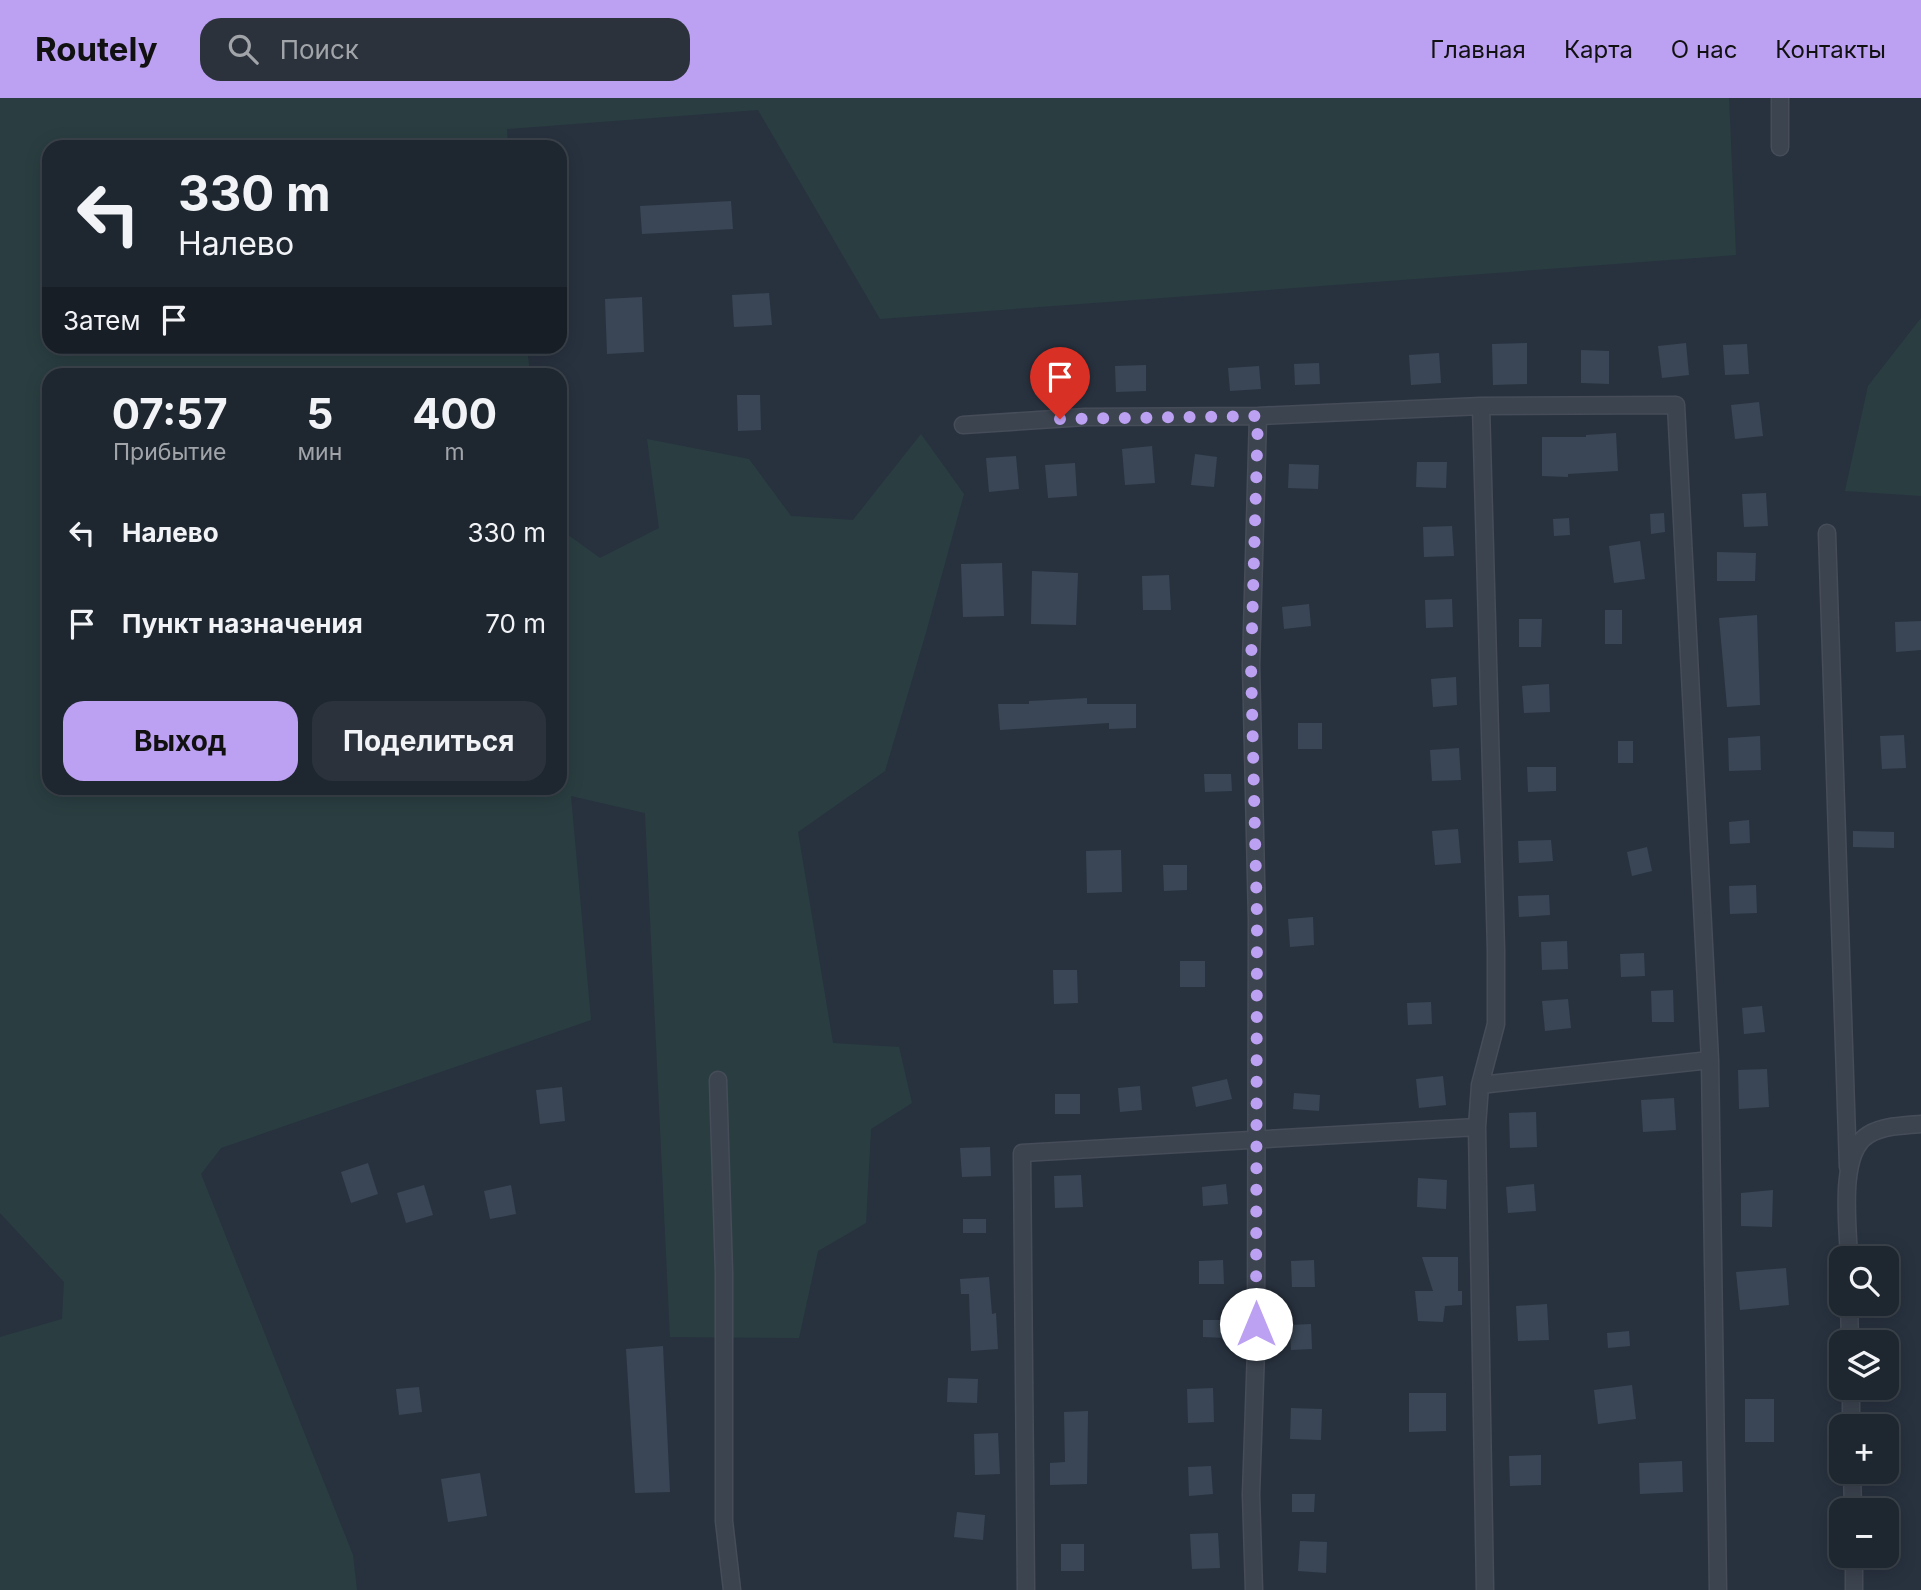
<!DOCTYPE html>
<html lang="ru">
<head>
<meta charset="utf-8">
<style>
	body { margin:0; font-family:Inter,sans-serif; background:#2b323b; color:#f1f3f6; height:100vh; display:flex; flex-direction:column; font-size:26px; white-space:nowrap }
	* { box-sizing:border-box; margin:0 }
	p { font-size:23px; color:#a1a5aa }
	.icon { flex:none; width:38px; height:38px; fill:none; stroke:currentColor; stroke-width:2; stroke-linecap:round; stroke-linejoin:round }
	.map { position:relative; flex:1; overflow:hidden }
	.details { position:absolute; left:42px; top:270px; width:525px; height:427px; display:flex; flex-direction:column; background:#1e262f; border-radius:21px; box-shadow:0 4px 18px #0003,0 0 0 2px #3c434b }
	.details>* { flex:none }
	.banner { position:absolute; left:42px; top:42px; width:525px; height:214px; border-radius:21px; box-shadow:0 4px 18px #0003,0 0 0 2px #3c434b; background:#1e262f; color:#f1f3f6; overflow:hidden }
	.tools { position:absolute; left:1829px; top:1148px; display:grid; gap:14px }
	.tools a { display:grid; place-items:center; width:70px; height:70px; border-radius:14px; background:#1e262f; box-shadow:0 4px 18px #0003,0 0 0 2px #3c434b; font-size:35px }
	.pin { position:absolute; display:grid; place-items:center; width:60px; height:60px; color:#fff; margin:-72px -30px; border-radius:50% 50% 50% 0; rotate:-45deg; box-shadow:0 0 7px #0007 }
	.pin .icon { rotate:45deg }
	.me { position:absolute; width:77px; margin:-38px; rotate:0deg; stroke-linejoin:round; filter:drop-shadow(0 0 5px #0008) }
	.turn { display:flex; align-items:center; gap:24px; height:147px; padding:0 21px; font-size:32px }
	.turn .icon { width:91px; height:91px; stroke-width:2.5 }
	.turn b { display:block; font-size:49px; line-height:60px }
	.then { display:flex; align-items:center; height:66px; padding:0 21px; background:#0003; gap:14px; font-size:26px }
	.eta { display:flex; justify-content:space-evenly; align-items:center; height:119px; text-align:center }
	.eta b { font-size:42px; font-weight:700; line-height:49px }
	.cta { display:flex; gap:14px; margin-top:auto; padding:14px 21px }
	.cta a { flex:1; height:80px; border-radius:21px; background:#bca0f2; color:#111; font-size:28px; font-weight:700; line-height:80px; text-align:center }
	.cta a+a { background:#2b323b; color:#f1f3f6 }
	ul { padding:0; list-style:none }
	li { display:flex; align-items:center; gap:21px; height:91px; padding:0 21px }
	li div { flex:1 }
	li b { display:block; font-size:26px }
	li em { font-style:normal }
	header { display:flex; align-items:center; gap:42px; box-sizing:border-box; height:98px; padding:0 35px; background:#bca0f2; color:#111 }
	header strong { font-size:33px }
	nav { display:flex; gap:38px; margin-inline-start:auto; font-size:24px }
	.search { width:490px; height:63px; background:#2b323b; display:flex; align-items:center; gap:18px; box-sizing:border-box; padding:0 24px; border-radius:21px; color:#a1a5aa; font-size:26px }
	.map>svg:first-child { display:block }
	.green { fill:#2a3e41 }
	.building { fill:#3a4655 }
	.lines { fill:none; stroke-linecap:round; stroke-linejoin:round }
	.street-casing { stroke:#464d59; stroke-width:19 }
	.street { stroke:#3c4450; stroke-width:16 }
	.route { stroke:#bca0f2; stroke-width:12; stroke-dasharray:0 21.6 }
</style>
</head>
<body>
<header>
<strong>Routely</strong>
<div class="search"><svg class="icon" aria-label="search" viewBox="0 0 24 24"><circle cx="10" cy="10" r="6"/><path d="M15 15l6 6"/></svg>Поиск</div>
<nav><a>Главная</a><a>Карта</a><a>О нас</a><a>Контакты</a></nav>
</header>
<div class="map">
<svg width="1921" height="1492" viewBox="0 0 1921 1492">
	<rect width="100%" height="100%" fill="#28323f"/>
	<path class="green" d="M0,0H1729L1736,157L880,221L758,12L507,31L508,49H49V248L527,249L530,276H49V690H560V431L600,460L659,430L647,341L749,361L791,418L853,422L921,336L964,396L927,531L885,673L798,734L833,945L899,949L912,1005L871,1031L866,1125L818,1153L799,1240L670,1239L645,715L571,698L591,922L221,1050L201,1076L353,1457L357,1492H0V1239L62,1221L64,1184L0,1115Z
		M1921,220V398L1845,393L1868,288Z"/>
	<path class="building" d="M731,103L733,131L642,136L640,108Z
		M769,195L772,227L734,229L732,197Z
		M642,199L644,254L607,256L605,201Z
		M1527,245V286L1493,287L1492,246Z
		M1686,245L1689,277L1662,280L1658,248Z
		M1747,246L1749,276L1725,277L1723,247Z
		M1581,252L1609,253V286L1581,285Z
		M1439,255L1441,285L1411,287L1409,257Z
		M1319,265L1320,286L1295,287L1294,266Z
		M1146,267V293L1116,294L1115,268Z
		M1259,268L1261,291L1230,293L1228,270Z
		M737,297H760L761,332L738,333Z
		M1759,304L1763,338L1735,341L1731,307Z
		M1616,335L1618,373L1568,376V379L1542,378V339H1586V337Z
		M1152,348L1155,385L1125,387L1122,351Z
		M1195,356L1217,359L1214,389L1191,387Z
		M1016,358L1019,391L989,394L986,360Z
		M1417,364H1447L1446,390L1416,389Z
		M1075,365L1077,398L1048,400L1045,367Z
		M1289,366L1319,367L1318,391L1288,390Z
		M1766,395L1768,428L1744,429L1742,396Z
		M1664,415L1665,434L1651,436L1650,416Z
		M1569,420L1570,437L1554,438L1553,421Z
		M1452,428L1454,458L1424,459L1423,429Z
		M1640,443L1645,481L1614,485L1609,448Z
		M1717,454L1756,455L1755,483H1717Z
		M1002,465L1004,518L963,519L961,466Z
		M1032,473L1078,475L1076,527L1031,526Z
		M1169,477L1171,512H1143L1142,478Z
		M1452,501L1453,529L1426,530L1425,502Z
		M1309,506L1311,528L1284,531L1282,509Z
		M1605,512H1622V546H1605Z
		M1757,517L1760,607L1727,609L1719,520Z
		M1519,521H1542L1541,549H1519Z
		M1921,523V552L1896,554L1895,524Z
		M1456,579L1457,607L1433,609L1431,581Z
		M1549,586L1550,614L1524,615L1522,588Z
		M1087,600V606H1136V630L1109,631V625L1000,632L998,606H1029V603Z
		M1298,625H1322V651H1298Z
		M1904,637L1906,670L1882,671L1880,638Z
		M1760,638L1761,672L1729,673L1728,640Z
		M1618,643H1633V665H1618Z
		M1459,650L1461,682L1432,683L1430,652Z
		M1527,669H1556V693L1528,694Z
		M1204,676H1231L1232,693L1205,694Z
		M1749,722L1750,745L1730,746L1729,724Z
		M1458,731L1461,765L1435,767L1432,733Z
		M1853,733L1894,734V750L1853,749Z
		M1551,742L1553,763L1519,765L1518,743Z
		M1647,749L1652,773L1632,778L1627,754Z
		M1121,752L1122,794L1087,795L1086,753Z
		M1163,767H1187V792L1164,793Z
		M1756,787L1757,815L1730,816L1729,788Z
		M1549,797L1550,817L1519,819L1518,798Z
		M1313,819L1314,847L1290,849L1288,821Z
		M1567,843L1568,871L1542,872L1541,844Z
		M1644,855L1645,878L1621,879L1620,856Z
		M1180,863H1205V889H1180Z
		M1053,872H1077L1078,905L1054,906Z
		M1673,892L1674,924H1652L1651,893Z
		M1568,901L1571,930L1545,933L1542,903Z
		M1431,904L1432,926L1408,927L1407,905Z
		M1762,908L1765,934L1744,936L1742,910Z
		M1767,971L1769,1009L1739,1011L1738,972Z
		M1443,978L1446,1007L1419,1010L1416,981Z
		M1227,981L1232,1001L1196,1009L1192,989Z
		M1140,988L1142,1012L1120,1014L1118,990Z
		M562,989L565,1023L540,1026L536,992Z
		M1294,995L1320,997L1319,1013L1293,1011Z
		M1055,996H1080V1016H1055Z
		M1674,1000L1676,1032L1643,1034L1641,1002Z
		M1536,1014L1537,1049L1510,1050L1509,1015Z
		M990,1049L991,1078L962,1079L960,1050Z
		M368,1065L378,1096L351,1105L341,1074Z
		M1081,1077L1083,1109L1055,1110L1054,1078Z
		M1418,1080L1447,1082L1446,1111L1417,1109Z
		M1226,1086L1228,1106L1203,1108L1202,1089Z
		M1534,1086L1536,1113L1508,1115L1506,1089Z
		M424,1087L433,1117L406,1125L397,1095Z
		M511,1087L516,1116L490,1121L484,1093Z
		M1773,1092L1772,1129L1741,1128V1095Z
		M963,1121H986V1135H963Z
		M1422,1159H1458V1193H1462V1207L1445,1208L1443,1224L1418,1223L1415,1193H1433Z
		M1223,1162L1224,1186H1199V1163Z
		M1314,1162L1315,1189H1292L1291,1163Z
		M1786,1170L1789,1207L1740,1212L1736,1174Z
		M989,1179L992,1216L996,1215L998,1251L971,1253L969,1196H961L960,1181Z
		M1547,1206L1549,1242L1518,1243L1516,1208Z
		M1203,1222H1226V1240L1203,1239Z
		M1311,1226L1312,1251L1291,1252L1290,1227Z
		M1629,1233L1630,1248L1608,1250L1607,1235Z
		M663,1248L670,1394L635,1395L626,1251Z
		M948,1280L978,1281L977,1305L947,1304Z
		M1632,1287L1636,1321L1598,1326L1594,1292Z
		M419,1289L422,1314L399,1317L396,1291Z
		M1213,1290L1214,1324L1188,1325L1187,1291Z
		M1409,1295H1446V1333L1409,1334Z
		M1745,1301H1774V1344H1745Z
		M1291,1310L1322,1311L1321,1342L1290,1341Z
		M1088,1313L1087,1386L1050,1387V1365L1065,1364L1064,1314Z
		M998,1335L1000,1376L975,1377L974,1336Z
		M1541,1357V1387L1510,1388L1509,1358Z
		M1682,1363L1683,1394L1640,1396L1639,1365Z
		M1211,1368L1213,1396L1189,1398L1188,1369Z
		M480,1375L487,1418L448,1424L441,1381Z
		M1292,1396H1315L1314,1414H1292Z
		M957,1414L985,1417L983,1442L954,1439Z
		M1218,1435L1220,1470L1192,1471L1190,1436Z
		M1300,1443L1327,1444L1326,1475L1298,1473Z
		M1061,1446H1084V1473H1061Z"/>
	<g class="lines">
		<g class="street-casing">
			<path id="street" d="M1780,0V49
				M1481,308L1496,852V926L1480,987L1477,1029L1485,1492
				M963,327L1085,319L1258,318L1481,308L1676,307L1710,962L1718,1492
				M1827,435L1848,1069
				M718,982L724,1175V1423L732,1492
				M1480,987L1710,962
				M1849,1160C1848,1128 1838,1055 1868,1037C1882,1028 1905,1027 1921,1026
				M1849,1206L1850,1244
				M1851,1290V1328
				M1852,1374L1853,1412
				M1854,1458V1492
				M1026,1492L1022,1055L1477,1029
				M1254,1492L1251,1396L1256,1252L1257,821L1251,567L1258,318"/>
		</g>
		<use href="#street" class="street"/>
	</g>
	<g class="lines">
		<path class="route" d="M1060,321L1258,318L1251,567L1257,821L1256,1226"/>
	</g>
</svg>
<div class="tools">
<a><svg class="icon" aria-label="search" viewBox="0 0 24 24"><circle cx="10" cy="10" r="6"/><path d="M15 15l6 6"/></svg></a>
<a><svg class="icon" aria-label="layers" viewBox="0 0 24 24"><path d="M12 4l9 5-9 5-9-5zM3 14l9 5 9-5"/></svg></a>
<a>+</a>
<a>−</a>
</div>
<div class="pin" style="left:1060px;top:321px;background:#d93025"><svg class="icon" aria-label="arrive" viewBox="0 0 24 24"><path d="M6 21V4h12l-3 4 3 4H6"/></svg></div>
<svg class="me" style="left:1256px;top:1226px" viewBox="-20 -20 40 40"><circle r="19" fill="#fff"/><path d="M0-13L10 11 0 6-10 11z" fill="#bca0f2"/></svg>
<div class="banner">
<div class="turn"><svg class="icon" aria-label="left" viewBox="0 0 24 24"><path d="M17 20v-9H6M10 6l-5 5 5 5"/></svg><div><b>330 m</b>Налево</div></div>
<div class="then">Затем<svg class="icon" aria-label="arrive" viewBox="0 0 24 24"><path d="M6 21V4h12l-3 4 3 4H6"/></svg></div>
</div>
<section class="details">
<div class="eta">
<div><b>07:57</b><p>Прибытие</p></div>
<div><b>5</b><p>мин</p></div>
<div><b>400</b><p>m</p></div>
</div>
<ul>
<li><svg class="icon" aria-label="left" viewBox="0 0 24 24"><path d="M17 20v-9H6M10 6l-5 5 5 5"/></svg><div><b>Налево</b></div><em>330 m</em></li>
<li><svg class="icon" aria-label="arrive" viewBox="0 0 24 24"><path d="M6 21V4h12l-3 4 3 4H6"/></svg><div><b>Пункт назначения</b></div><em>70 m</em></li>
</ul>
<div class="cta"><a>Выход</a><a>Поделиться</a></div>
</section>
</div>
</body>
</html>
